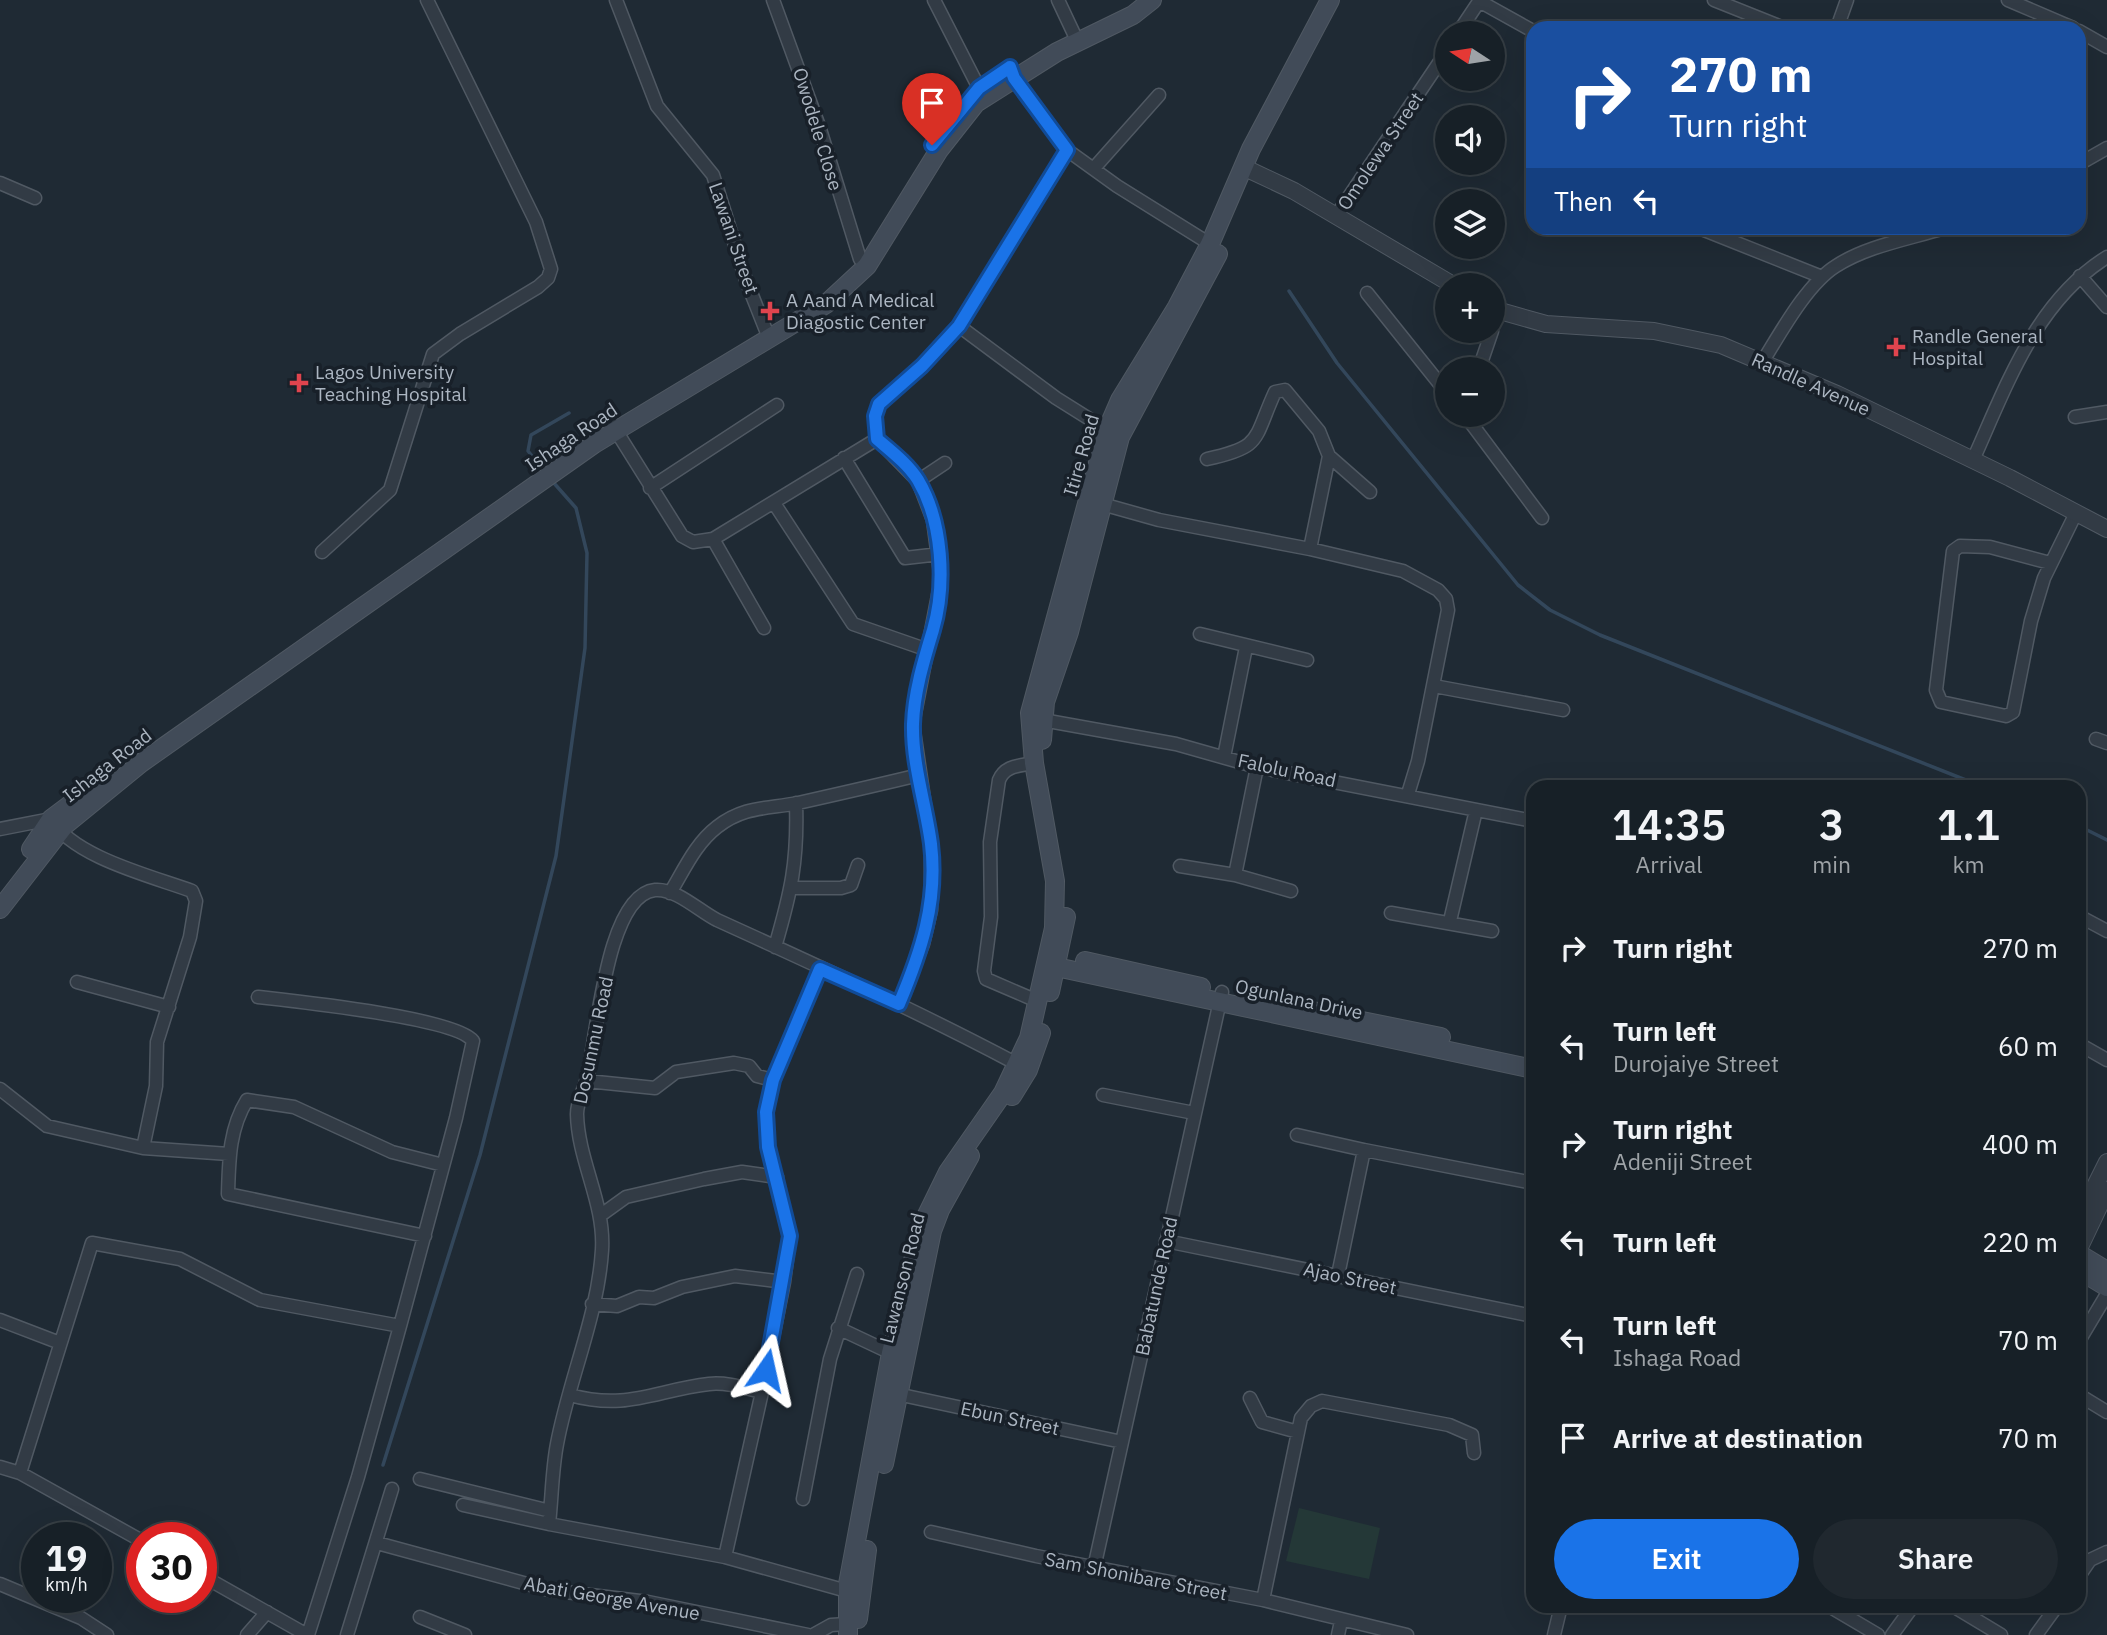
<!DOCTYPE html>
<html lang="en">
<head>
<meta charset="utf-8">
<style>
	body { margin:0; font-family:"IBM Plex Sans",sans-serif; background:#20282f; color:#f1f3f6; height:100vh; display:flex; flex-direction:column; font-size:26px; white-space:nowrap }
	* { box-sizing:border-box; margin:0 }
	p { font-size:23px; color:#9ea3a7 }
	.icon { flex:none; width:38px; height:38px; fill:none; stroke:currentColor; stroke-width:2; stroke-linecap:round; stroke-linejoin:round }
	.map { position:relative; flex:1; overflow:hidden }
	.details { position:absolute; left:1526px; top:780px; width:560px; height:833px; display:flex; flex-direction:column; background:#172027; border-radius:21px; box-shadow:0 7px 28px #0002,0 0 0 2px #363e44 }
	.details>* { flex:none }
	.top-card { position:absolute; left:1526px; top:21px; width:560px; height:214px; border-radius:21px; box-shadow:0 7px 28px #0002,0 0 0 2px #363e44; background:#1a4fa0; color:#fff; overflow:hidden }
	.needle { width:46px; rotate:282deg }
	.tools { position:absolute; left:1435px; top:21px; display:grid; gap:14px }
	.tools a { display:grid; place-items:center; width:70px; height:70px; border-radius:50%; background:#172027; box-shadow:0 7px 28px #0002,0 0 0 2px #363e44; font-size:35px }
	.speed { position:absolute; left:21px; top:1522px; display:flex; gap:14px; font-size:35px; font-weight:700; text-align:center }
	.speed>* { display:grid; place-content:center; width:91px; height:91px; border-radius:50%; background:#172027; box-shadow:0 7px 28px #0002,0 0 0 2px #363e44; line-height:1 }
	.speed small { font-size:18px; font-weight:400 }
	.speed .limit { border:10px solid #d22; background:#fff; color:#111 }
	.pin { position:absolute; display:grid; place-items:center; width:60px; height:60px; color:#fff; margin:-72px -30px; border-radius:50% 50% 50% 0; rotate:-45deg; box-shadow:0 0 7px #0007 }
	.pin .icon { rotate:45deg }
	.me { position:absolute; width:77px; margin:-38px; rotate:11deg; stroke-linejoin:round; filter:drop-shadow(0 0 5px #0008) }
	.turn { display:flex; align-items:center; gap:24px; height:147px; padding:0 28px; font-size:32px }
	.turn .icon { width:91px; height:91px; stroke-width:2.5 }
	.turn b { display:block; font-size:49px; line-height:60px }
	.then { display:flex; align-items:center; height:66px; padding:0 28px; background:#0003; gap:14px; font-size:26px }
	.eta { display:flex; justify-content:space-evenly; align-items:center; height:119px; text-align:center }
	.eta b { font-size:42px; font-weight:600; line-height:49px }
	.cta { display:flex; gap:14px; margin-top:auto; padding:14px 28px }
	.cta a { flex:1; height:80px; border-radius:42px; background:#1a73e8; color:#fff; font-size:28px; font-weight:600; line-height:80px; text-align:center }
	.cta a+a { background:#20282f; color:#f1f3f6 }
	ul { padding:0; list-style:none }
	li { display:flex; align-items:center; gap:21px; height:98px; padding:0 28px }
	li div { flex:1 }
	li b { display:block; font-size:26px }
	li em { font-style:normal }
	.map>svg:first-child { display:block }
	.green { fill:#243837 }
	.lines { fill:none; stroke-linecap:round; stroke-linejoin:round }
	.stream { stroke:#33475b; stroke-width:3.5 }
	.minor-casing { stroke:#505963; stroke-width:15 }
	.tertiary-casing { stroke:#505963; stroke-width:18 }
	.secondary-casing { stroke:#505963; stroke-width:20 }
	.minor { stroke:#323b45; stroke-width:12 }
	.tertiary { stroke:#323b45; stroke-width:16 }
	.secondary { stroke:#414b58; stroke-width:18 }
	.route-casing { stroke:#114b97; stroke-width:18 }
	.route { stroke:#1a73e8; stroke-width:12 }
	.health-dot { fill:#e0444e; stroke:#182029; stroke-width:2.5 }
	.labels { text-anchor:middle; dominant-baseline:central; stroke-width:7; stroke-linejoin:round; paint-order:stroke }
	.street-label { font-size:19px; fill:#acb6c2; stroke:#182029 }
	.poi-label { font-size:19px; fill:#acb6c2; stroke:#182029; text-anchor:start }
</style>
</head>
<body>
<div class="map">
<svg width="2107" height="1635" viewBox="0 0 2107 1635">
	<rect width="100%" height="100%" fill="#1f2a34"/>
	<path class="green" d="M1299,1508L1380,1528L1369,1579L1286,1561Z"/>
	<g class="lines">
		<path class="stream" d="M1289,291L1337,363L1518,585L1550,610L1600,635L1986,788
			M546,473L528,451L531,435L569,413
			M2079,826L2107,840
			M383,1465L480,1155L556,856L585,648L587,553L576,508L553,482"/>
		<g class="minor-casing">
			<path id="minor" d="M616,0L657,106L713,175L746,280L767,333
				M773,0L819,126L860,259
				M934,0L979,88
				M1058,0L1074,34
				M1714,0L1784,28
				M2008,0L2073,28
				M1479,1L1533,31
				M1837,28L1847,0
				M2079,31L2107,47
				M1458,33L1480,0
				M1010,67L1014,78L1067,150L1117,186L1210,244
				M2079,164L2107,148
				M1095,167L1159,95
				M0,183L35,198
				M1336,216L1447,51
				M1699,228L1822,277
				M2080,276L2107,307
				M1367,293L1447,393
				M959,326L1056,398L1107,430
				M1763,361C1781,332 1807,284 1836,266C1867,246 1909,239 1944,228
				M1479,369L1492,331
				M1465,415L1542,518
				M2075,417L2107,412
				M610,421L682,536L693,542L713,539L877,439L875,416L879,404L922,366L959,326L1067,150
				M877,439L918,481L933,520L941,580L913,724L931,846V910L923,944L899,1004
				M1329,456L1370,492
				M844,458L905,558L940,554
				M1207,459C1263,447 1253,440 1275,392L1285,390L1319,431L1329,456L1310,549
				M1973,460C2006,387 2035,302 2107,257
				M918,481L945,463
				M650,488L777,405
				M774,503L853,624L925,649
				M1102,504L1159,520L1310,549L1403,571L1438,590L1446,599L1448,610L1418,761L1408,794
				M713,539L764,628
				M322,552L390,490L433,354L460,334L538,287L548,278L551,269L536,222L427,0
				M2050,563L1990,547L1960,546L1953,551L1936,690L1941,702L2006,716L2013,712L2031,621L2044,578L2076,513
				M1200,634L1307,660
				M1434,686L1563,710
				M1037,719L1176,744L1257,767L1533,821
				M2096,739L2107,743
				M1224,757L1246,647
				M1034,763C1020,766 1005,765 999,780L990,842L991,917L984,971L986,979L1037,1001
				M0,829L51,819C73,857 151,876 192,891L196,901L190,937L157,1042L156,1086L143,1148
				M1180,866L1235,875L1291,891
				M1235,875L1257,767
				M793,888H841L851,885L858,865
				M670,893C684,870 695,844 717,827C744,806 767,809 798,803C838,794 878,785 919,775
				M1391,913L1492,931
				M2079,916L2107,931
				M1450,921L1476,810
				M775,947C791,892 798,862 796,803
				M77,982L169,1007
				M2079,1044L2107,1060
				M587,1081L655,1088L676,1072L734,1063L749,1066L757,1076L773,1080
				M0,1089L47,1126L143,1148L229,1154
				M1103,1095L1194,1113
				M1297,1135L1364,1150L1338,1275
				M1364,1150L1533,1183
				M601,1215L626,1197L704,1179L742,1172L777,1177
				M425,1236L228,1194C229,1161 229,1129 247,1100L294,1107L392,1152L443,1165
				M1166,1241L1533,1316
				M592,1304L617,1306L639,1297L654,1298L682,1287L735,1276L784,1282
				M0,1320L60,1343
				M838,1328L891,1353
				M2079,1341L2107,1294
				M897,1394L1122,1442
				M570,1395C627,1411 656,1390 709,1384C726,1382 745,1388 762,1392
				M2079,1395L2107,1412
				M1250,1398L1262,1422L1298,1432
				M0,1467L20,1473L142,1541
				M20,1473L92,1243L180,1259L260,1300L400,1326L456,1118L473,1041C456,1018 293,1001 258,997
				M420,1479L550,1511
				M803,1499L830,1359L857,1274
				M463,1505L549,1524
				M931,1532L1036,1556L1263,1600L1407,1635
				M377,1543L549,1590L648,1602L808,1635
				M725,1557L762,1392L784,1282L790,1236L768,1147L767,1112L773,1080L820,969
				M1094,1568L1222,992
				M201,1575L307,1635
				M2079,1576L2090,1560L2107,1552
				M0,1584L81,1618L107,1635
				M847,1591L725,1557L549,1524C552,1497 552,1470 557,1444C569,1379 598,1316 602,1250C605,1203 578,1161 577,1114C577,1101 584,1090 587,1078C597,1038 606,895 655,890C676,888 699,911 717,920C818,966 919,1012 1017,1064
				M1263,1600L1301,1418L1311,1406L1322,1401L1449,1425L1472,1435L1474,1453
				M1829,1606L1878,1635
				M1953,1606L2001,1635
				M420,1617L465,1635
				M247,1635L267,1612
				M308,1635L358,1477L400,1326
				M347,1635L392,1489
				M813,1635L831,1625L847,1624
				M1338,1635L1341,1621
				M1554,1635L1561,1606
				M1892,1635L1913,1606
				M2036,1635L2057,1606"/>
		</g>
		<g class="tertiary-casing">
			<path id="tertiary" d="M1243,167L1294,191L1453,285
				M1493,309L1546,324L1654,331L1721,345L1837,394L2010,478L2107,529
				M2079,1218L2107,1162
				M2079,1249L2107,1190"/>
		</g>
		<g class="secondary-casing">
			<path id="secondary" d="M1042,740L1045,702L1069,632L1120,437L1218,254
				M31,849L51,819L103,780
				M0,909L65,825L141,763L594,444L826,304L867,266L939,150L976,103L1057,52L1133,15L1152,0
				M1085,961L1201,987
				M1047,965L1533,1069
				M1050,992L1066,917
				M1283,1005L1441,1037
				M1012,1096L1028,1070L1041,1033
				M2079,1254L2107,1271
				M2079,1270L2107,1287
				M884,1464L932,1231L940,1210L970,1156
				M858,1619L867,1550
				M848,1635V1584L891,1353L921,1227L948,1172L1003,1093L1029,1038L1054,928L1055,881L1034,763L1030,713L1107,430L1120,400L1177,307L1210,244L1251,149L1330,0"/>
		</g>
		<use href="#minor" class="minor"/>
		<use href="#tertiary" class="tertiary"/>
		<use href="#secondary" class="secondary"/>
	</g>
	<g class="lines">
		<g class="route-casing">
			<path id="route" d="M766,1370L790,1236L768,1147L766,1112L773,1080L820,969L899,1004C921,952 938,902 931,844C926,805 912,764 913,724C914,692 924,660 933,630C946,585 943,522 918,480C908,464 891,451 877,439L875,416L879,404L922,366L959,326L1067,150L1014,78L1010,67L979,88L932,145"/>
		</g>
		<use href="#route" class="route"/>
	</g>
	<g class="health-dot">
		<path d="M766.5 300.5h7v7h7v7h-7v7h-7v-7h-7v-7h7z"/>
		<path d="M1892.5 336.5h7v7h7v7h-7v7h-7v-7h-7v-7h7z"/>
		<path d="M295.5 372.5h7v7h7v7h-7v7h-7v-7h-7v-7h7z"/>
	</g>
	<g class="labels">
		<g class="street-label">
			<text transform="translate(818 129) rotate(73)">Owodele Close</text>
			<text transform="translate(1380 151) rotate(-56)">Omolewa Street</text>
			<text transform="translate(734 238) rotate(71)">Lawani Street</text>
			<text transform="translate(1811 384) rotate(24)">Randle Avenue</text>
			<text transform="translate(571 437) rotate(-34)">Ishaga Road</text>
			<text transform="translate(1081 455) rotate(-74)">Itire Road</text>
			<text transform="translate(107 765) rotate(-38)">Ishaga Road</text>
			<text transform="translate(1287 770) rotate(12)">Falolu Road</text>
			<text transform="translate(1299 999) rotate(12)">Ogunlana Drive</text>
			<text transform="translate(593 1040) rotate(-78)">Dosunmu Road</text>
			<text transform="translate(902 1278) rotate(-76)">Lawanson Road</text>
			<text transform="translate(1350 1278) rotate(12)">Ajao Street</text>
			<text transform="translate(1156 1286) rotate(-78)">Babatunde Road</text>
			<text transform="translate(1010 1418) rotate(12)">Ebun Street</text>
			<text transform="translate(1136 1576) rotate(11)">Sam Shonibare Street</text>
			<text transform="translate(612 1598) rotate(10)">Abati George Avenue</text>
		</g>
		<g class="poi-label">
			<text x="786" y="300">A Aand A Medical<tspan x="786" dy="22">Diagostic Center</tspan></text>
			<text x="1912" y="336">Randle General<tspan x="1912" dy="22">Hospital</tspan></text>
			<text x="315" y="372">Lagos University<tspan x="315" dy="22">Teaching Hospital</tspan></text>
		</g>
	</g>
</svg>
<div class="tools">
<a><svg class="needle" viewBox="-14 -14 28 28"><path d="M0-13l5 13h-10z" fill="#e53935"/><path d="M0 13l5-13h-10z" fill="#9ea3a7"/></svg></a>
<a><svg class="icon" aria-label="sound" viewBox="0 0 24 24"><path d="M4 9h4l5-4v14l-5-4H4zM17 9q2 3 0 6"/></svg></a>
<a><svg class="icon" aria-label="layers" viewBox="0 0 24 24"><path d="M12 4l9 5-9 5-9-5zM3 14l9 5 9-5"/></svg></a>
<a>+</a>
<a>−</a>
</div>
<div class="speed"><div>19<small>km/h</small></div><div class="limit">30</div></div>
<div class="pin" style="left:932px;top:145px;background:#d93025"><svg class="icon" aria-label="arrive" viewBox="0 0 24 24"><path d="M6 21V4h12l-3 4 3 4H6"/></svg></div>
<svg class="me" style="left:766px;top:1370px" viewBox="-20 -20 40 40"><path d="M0-17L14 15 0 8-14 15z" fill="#1a73e8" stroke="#fff" stroke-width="4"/></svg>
<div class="top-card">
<div class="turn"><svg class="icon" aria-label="right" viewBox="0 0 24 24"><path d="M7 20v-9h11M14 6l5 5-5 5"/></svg><div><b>270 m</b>Turn right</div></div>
<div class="then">Then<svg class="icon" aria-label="left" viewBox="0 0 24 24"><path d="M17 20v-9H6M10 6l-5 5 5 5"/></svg></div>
</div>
<section class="details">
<div class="eta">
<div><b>14:35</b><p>Arrival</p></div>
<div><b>3</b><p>min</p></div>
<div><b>1.1</b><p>km</p></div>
</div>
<ul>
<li><svg class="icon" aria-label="right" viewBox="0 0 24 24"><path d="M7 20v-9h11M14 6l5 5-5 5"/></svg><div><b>Turn right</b></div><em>270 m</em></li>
<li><svg class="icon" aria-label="left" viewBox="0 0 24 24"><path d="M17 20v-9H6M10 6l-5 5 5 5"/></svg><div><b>Turn left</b><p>Durojaiye Street</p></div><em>60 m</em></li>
<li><svg class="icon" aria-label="right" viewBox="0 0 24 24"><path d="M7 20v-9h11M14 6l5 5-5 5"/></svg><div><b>Turn right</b><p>Adeniji Street</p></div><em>400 m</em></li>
<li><svg class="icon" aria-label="left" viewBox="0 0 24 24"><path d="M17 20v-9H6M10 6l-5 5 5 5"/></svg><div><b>Turn left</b></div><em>220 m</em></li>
<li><svg class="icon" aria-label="left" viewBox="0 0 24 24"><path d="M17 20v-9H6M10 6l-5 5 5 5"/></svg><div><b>Turn left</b><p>Ishaga Road</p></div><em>70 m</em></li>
<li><svg class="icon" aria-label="arrive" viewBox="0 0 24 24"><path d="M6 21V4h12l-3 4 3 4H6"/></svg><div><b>Arrive at destination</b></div><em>70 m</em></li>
</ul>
<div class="cta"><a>Exit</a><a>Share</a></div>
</section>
</div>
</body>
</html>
